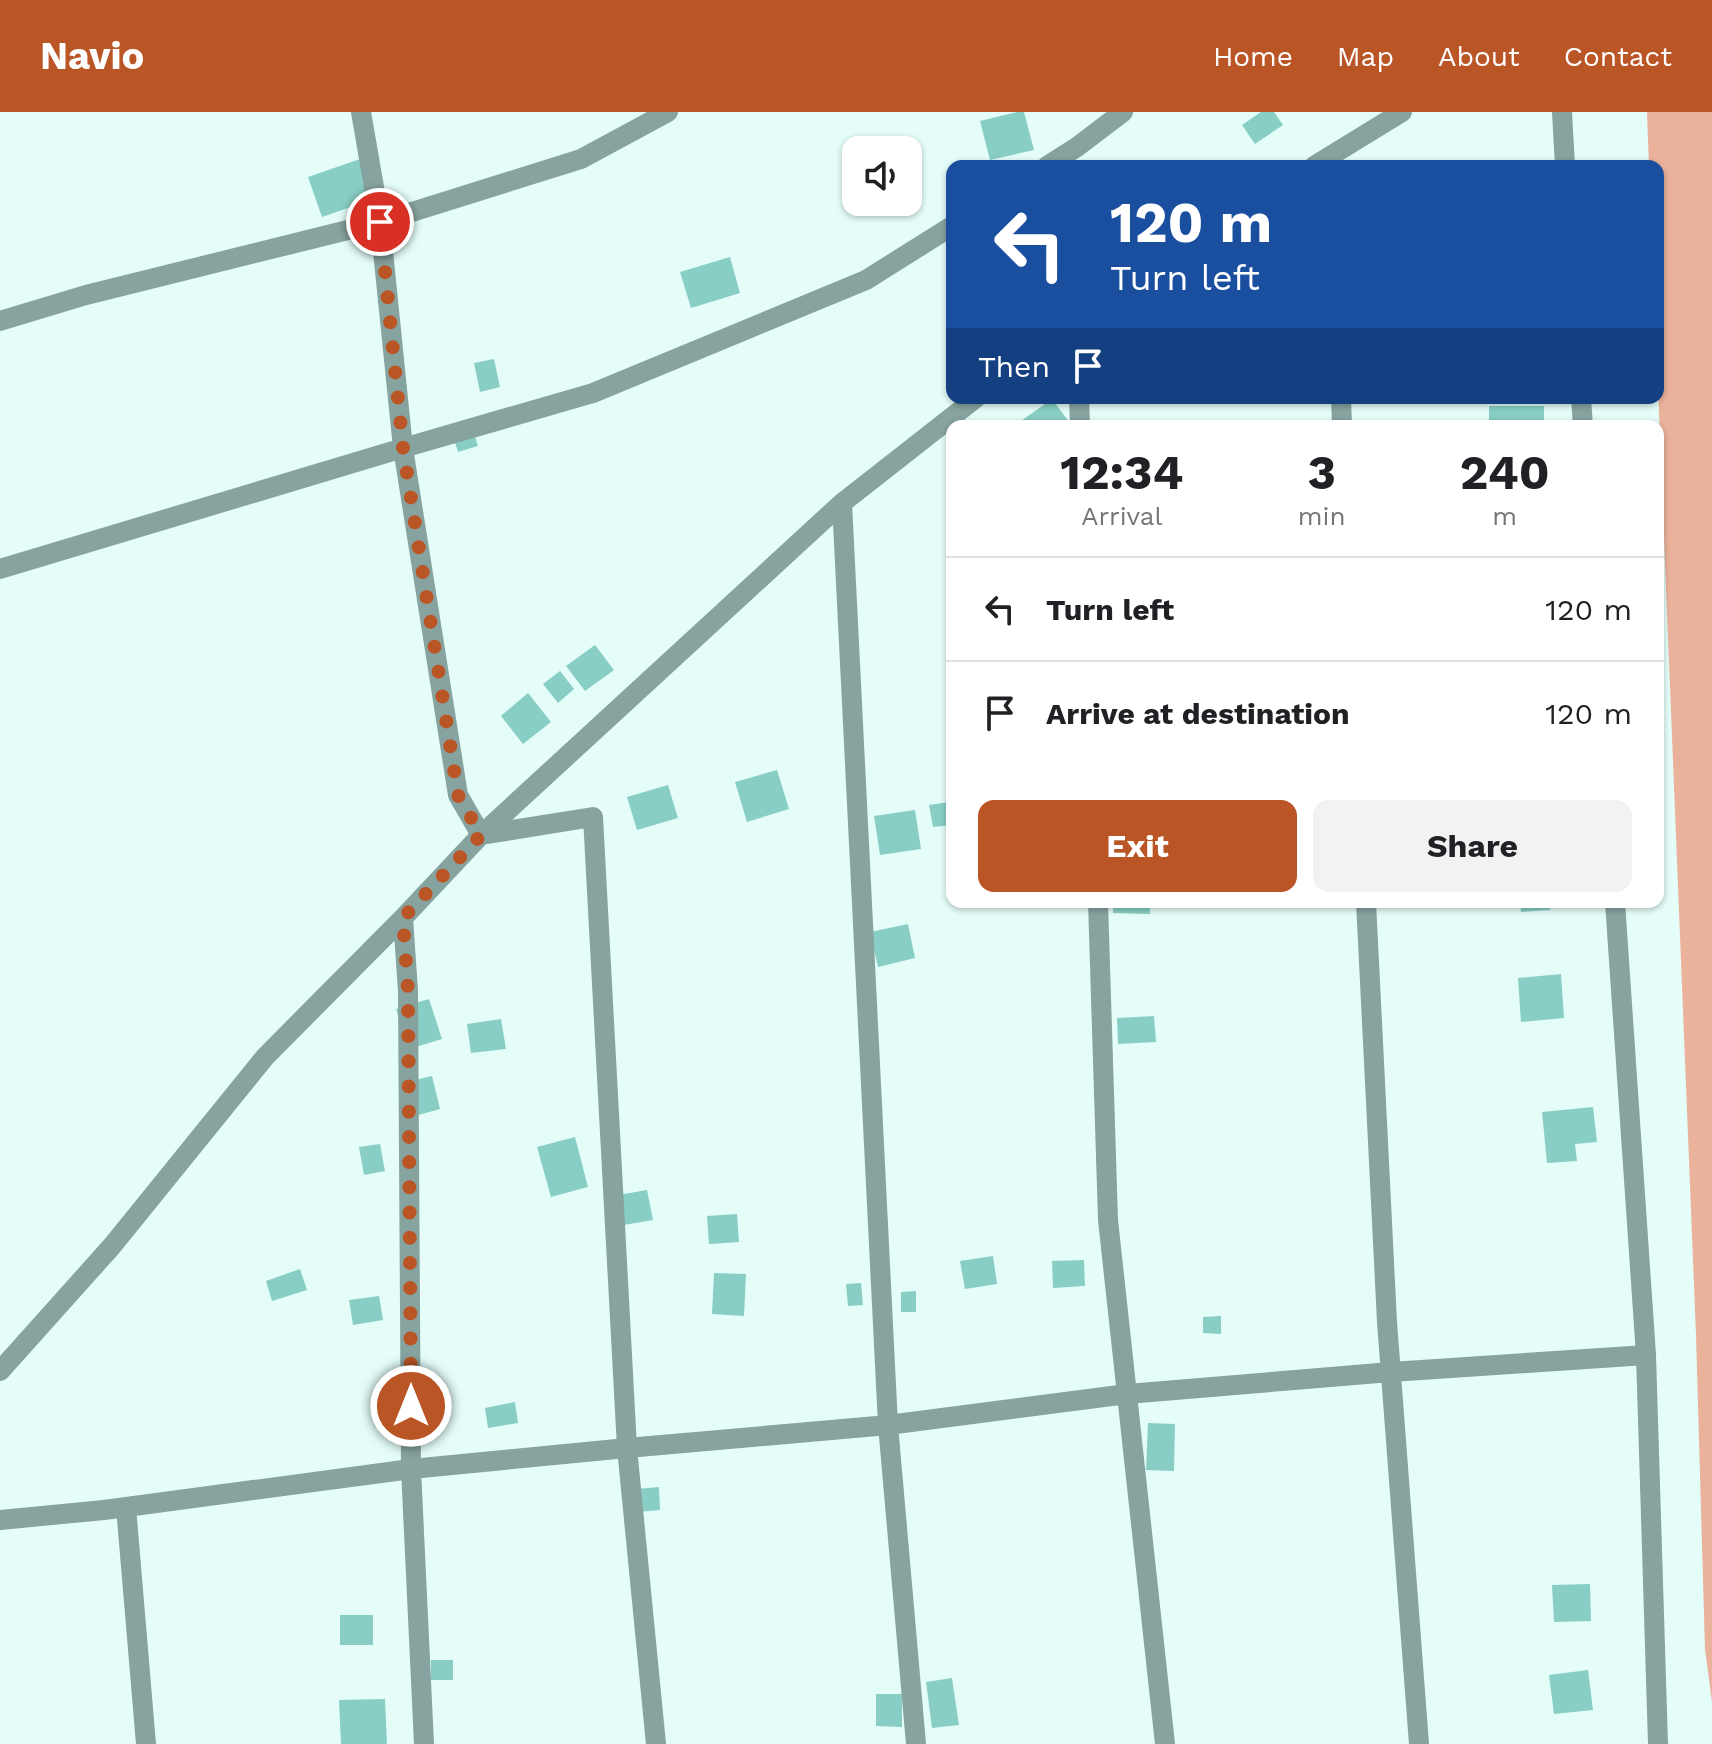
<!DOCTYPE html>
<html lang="en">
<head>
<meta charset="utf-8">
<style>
	body { margin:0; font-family:"Work Sans",sans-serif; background:#f2f2f2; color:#202124; height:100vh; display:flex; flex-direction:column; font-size:30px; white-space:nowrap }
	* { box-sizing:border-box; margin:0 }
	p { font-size:26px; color:#757577 }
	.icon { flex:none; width:44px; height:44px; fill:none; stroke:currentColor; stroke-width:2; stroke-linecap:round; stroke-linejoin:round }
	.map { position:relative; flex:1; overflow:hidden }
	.details { position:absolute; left:946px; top:308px; width:718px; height:488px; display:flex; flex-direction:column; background:#fff; border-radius:16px; box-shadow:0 2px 6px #0004 }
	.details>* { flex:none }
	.guide { position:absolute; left:946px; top:48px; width:718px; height:244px; border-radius:16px; box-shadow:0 2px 6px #0004; background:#1a4fa0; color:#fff; overflow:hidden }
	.controls { position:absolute; left:842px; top:24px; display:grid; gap:16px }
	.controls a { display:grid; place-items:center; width:80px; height:80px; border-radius:16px; background:#fff; box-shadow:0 2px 6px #0004; font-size:40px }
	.pin { position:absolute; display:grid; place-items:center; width:68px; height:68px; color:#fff; margin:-34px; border:4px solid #fff; border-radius:50%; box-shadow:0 2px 8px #0007 }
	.me { position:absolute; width:88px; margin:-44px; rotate:0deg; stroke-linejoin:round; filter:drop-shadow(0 0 6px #0008) }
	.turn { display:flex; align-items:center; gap:28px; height:168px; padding:0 32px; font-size:36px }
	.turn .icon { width:104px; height:104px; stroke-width:2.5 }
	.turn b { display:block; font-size:56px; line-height:68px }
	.then { display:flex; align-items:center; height:76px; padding:0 32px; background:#0003; gap:16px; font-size:30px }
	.eta { display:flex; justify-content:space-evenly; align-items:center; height:136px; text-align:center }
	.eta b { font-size:48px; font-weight:700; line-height:56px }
	.action { display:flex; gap:16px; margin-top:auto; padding:16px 32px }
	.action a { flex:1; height:92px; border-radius:16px; background:#ba5525; color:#fff; font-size:32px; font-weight:700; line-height:92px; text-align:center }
	.action a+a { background:#f2f2f2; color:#202124 }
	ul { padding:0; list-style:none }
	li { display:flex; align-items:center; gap:24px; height:104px; padding:0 32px; border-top:2px solid #e0e0e0 }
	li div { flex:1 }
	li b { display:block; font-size:30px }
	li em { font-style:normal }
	header { display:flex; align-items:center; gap:48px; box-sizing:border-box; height:112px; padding:0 40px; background:#ba5525; color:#fff }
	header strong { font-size:38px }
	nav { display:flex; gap:44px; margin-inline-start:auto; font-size:28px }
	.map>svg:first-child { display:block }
	.forest { fill:#eab29b }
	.building { fill:#88cec4 }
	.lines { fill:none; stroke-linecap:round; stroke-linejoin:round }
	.street { stroke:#87a39f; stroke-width:20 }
	.route { stroke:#ba5525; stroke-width:14; stroke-dasharray:0 25.2 }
</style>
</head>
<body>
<header>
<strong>Navio</strong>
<nav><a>Home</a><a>Map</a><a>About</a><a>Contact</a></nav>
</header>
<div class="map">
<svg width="1712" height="1632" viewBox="0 0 1712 1632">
	<rect width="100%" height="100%" fill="#e4fdf9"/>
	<path class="forest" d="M1647,0H1712V1590L1705,1537L1696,1223L1658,276V54H1649Z"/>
	<path class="building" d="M1017,0H1024L1034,38L990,48L980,9Z
		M1261,0H1274L1283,13L1255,32L1242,13Z
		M360,47L374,87L322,105L308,65Z
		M730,145L740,181L691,196L680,160Z
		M494,247L500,275L480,280L474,251Z
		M1052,287L1072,314H1014Z
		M1489,294H1544V314H1489Z
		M473,318L478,334L458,340L453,324Z
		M595,533L614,558L585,579L566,554Z
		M560,559L574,577L558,591L543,572Z
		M528,581L551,610L523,632L501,604Z
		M777,658L789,697L747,710L735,670Z
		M668,673L678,706L637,718L627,685Z
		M950,690L952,713L933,715L929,693Z
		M915,698L921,737L880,743L874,704Z
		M1113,790H1150V802L1113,801Z
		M1520,790H1550V798L1521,800Z
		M908,812L915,846L878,855L870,820Z
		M1561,862L1564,906L1521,910L1518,866Z
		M429,887L442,927L409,937L396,897Z
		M1154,904L1156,930L1118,932L1117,906Z
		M501,907L506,937L471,941L467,912Z
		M432,964L440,997L415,1004L407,970Z
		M1593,995L1597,1030L1575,1032L1577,1049L1547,1051L1542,1000Z
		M575,1025L588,1075L551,1085L537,1035Z
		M380,1032L385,1059L364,1063L359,1035Z
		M647,1078L653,1108L624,1113L618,1083Z
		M737,1102L739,1130L709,1132L707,1104Z
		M993,1144L997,1172L965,1177L960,1149Z
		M1084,1148L1085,1174L1053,1176L1052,1149Z
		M300,1157L307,1178L272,1189L266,1169Z
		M714,1161L746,1162L744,1204L712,1202Z
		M861,1171L863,1193L848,1194L846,1172Z
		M916,1179V1200H901V1180Z
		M379,1184L383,1208L353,1213L349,1188Z
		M1221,1204V1222L1203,1221V1205Z
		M515,1290L518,1311L488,1316L485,1296Z
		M1148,1311L1175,1312L1174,1359L1146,1358Z
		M659,1375L660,1398L638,1400L637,1377Z
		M1590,1472L1591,1509L1554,1510L1552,1473Z
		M340,1503H373V1533H340Z
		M431,1548H453V1568H431Z
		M1588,1558L1593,1598L1554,1602L1549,1563Z
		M952,1566L959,1613L932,1616L926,1570Z
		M876,1582H902V1615L876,1614Z
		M385,1587L387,1632H341L339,1588Z"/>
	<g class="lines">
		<path class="street" d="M361,0L380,110L403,336L458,683L481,723
			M1562,0L1565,54
			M1047,54L1077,35L1123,0
			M1314,54L1402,0
			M0,209L86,183L380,110L581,47L668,0
			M1079,286L1080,314
			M1341,286L1342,314
			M1581,286L1583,314
			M842,391L888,1313L916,1632
			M0,457L403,336L593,281L866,168L952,114
			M481,723L593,705L627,1336L656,1632
			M1098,790L1108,1108L1165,1632
			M1366,790L1387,1210L1419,1632
			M1615,790L1646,1243
			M403,806L408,879L411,1357L424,1632
			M0,1259L112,1134L265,945L403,806L481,723L842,391L976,286
			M126,1395L146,1632
			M0,1408L104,1398L411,1357L627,1336L888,1313L1127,1282L1391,1260L1646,1243L1658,1632"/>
	</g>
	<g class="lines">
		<path class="route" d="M380,110L403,336L458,683L481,723L403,806L408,879L411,1294"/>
	</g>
</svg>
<div class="controls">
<a><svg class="icon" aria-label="sound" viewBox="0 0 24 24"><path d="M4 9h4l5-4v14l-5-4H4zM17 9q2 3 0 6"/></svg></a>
</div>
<div class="pin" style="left:380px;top:110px;background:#d93025"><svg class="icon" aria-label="arrive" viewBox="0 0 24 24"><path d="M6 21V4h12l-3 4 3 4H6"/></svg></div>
<svg class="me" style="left:411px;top:1294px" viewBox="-20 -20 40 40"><circle r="17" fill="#ba5525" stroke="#fff" stroke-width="3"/><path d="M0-11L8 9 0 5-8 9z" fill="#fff"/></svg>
<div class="guide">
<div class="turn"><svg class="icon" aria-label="left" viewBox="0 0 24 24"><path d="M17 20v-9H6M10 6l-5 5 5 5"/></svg><div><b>120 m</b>Turn left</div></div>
<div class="then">Then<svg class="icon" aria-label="arrive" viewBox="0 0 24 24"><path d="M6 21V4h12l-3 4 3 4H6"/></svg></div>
</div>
<section class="details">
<div class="eta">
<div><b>12:34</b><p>Arrival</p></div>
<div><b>3</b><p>min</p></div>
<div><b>240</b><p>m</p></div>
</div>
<ul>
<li><svg class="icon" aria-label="left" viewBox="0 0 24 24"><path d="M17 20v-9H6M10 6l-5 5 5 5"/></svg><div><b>Turn left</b></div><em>120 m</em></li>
<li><svg class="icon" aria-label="arrive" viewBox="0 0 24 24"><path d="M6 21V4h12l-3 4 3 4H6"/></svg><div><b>Arrive at destination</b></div><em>120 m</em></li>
</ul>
<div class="action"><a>Exit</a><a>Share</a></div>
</section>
</div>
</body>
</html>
